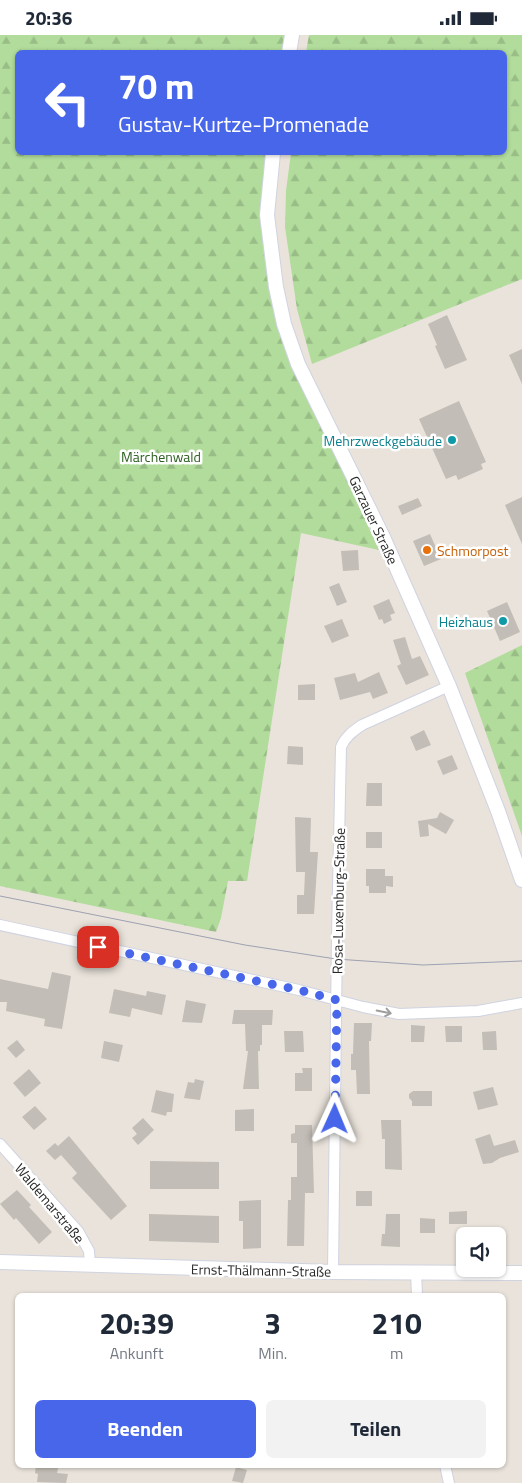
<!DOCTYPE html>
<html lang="de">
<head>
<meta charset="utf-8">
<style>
	body { margin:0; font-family:"Titillium Web",sans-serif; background:#f2f2f3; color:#1f2937; height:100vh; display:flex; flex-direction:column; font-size:19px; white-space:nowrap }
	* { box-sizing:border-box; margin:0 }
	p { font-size:16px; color:#747a83 }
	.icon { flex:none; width:28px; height:28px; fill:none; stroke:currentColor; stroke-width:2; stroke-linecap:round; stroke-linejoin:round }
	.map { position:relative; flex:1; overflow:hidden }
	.details { position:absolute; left:15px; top:1258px; width:491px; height:175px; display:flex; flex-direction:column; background:#fff; border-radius:8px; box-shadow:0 1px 4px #0004 }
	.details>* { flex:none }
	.banner { position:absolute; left:15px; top:15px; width:492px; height:105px; border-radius:8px; box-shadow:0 1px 4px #0004; background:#4766ea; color:#fff; overflow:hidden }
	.controls { position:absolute; left:456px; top:1192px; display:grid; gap:10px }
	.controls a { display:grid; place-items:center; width:50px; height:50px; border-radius:8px; background:#fff; box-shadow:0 1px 4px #0004; font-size:25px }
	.pin { position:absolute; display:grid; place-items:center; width:42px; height:42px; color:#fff; margin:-21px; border-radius:10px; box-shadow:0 2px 8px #0006 }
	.me { position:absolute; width:55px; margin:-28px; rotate:1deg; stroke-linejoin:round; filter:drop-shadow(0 0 4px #0008) }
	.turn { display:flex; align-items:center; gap:18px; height:105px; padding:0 20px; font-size:22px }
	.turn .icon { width:65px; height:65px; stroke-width:2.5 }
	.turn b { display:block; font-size:35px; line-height:42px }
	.eta { display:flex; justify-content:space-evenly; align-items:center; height:85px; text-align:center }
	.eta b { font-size:30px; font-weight:700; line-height:35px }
	.primary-button { display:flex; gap:10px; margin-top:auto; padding:10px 20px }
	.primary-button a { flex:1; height:58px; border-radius:8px; background:#4766ea; color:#fff; font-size:20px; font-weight:700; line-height:58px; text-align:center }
	.primary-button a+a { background:#f2f2f3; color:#1f2937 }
	.status { display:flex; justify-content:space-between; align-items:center; height:35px; padding:0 25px; background:#fff; direction:ltr }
	.status svg { height:14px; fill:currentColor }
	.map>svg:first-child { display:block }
	.forest { fill:url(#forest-firs) }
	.building { fill:#c2bdb6 }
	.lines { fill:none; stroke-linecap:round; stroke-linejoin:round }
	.street-casing { stroke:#d0d3e0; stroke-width:12 }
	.secondary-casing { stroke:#d0d3e0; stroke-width:16 }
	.street { stroke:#fff; stroke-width:10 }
	.secondary { stroke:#fff; stroke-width:14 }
	.tram { stroke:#9ea1b1; stroke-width:1 }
	.oneway { stroke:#9e9e9e }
	.route { stroke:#4766ea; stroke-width:9; stroke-dasharray:0 16.2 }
	.culture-dot { fill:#0f9aa8; stroke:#fff; stroke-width:2 }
	.food-dot { fill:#e8710a; stroke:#fff; stroke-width:2 }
	.labels { text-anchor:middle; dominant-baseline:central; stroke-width:5; stroke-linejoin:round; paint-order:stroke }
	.culture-label { font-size:14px; fill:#0d838f; stroke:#fff; text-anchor:end }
	.park-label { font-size:14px; fill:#2c5e1f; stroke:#fff }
	.street-label { font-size:14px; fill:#282828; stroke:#fff }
	.food-label { font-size:14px; fill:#c56008; stroke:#fff; text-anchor:start }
</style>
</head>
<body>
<div class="status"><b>20:36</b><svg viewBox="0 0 49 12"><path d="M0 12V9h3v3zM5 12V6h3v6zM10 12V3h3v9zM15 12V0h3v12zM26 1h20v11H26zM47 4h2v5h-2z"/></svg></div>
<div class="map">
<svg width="522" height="1448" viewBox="0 0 522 1448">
	<defs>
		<pattern id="forest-firs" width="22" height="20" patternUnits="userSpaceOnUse" patternTransform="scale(1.25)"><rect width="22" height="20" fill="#b1dc9b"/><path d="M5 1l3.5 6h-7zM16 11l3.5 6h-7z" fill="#98bd86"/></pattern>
	</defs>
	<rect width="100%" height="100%" fill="#e9e3db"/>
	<path class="forest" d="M0,0H286L284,17L18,18V118H268L264,147L261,191L269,244L285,307L379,515L301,498L247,846H228L221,883L216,897L0,851Z
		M309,0H522V244L312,329L297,274L285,192L286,156L291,118H505V18L306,17Z
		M522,610V801L465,638Z"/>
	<path class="building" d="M447,280L467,325L445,334L435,311L437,310L428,289Z
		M522,314V349L509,320Z
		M459,366L486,427L481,429L483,434L458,445L456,440L446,444L419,384Z
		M522,462V509L505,470Z
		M418,463L422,471L402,480L398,471Z
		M430,499L441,524L424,531L413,506Z
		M358,515L359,535L343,536L341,516Z
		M339,548L347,567L337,571L329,552Z
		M389,564L395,578L390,580L392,585L384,589L382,584L379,585L373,571Z
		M507,567L520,597L500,606L487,576Z
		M342,584L349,601L332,608L324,591Z
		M405,602L412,624L420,621L429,640L406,650L397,631L401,629L393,605Z
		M379,637L388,658L373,664L370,657L340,665L334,643L355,638L358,647Z
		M315,649V665H298V650Z
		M424,695L431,710L416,716L410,702Z
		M288,711L303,712V730L287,729Z
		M452,720L458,734L443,740L437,726Z
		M367,748H382V771H366Z
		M440,777L454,785L446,799L428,789L429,801L420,802L418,786L437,783Z
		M295,782L311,783L310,817H318L314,879H297V860H304L305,837H296Z
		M366,797H382V813H366Z
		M366,834H385V841H393V852L386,851V858H369V851H366Z
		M52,937L71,941L62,994L44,991L45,984L6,976L7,967H0V944L48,954Z
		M114,954L146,961L147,956L166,960L162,980L132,973L130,982L109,978Z
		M186,965L206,969L202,988L182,987Z
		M234,975H273L272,990H262V1010H260V1016H258L259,1054H243L248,1016H246L245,989H232Z
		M354,988H372L371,1006H369L370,1059H357L356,1035H351V1019H353Z
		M411,990L425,991L424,1007H411Z
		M445,991H462V1007H446Z
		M284,996H303L304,1017H285Z
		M496,996L497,1015H483L482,997Z
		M17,1005L25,1015L16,1023L7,1013Z
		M104,1006L123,1010L119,1027L101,1023Z
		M302,1033H312V1056H295V1038H303Z
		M29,1034L41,1048L25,1062L13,1048Z
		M195,1044L204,1046L200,1065L184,1063L188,1047L194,1048Z
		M493,1052L498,1070L478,1075L473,1057Z
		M156,1055L174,1059L172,1077H167L166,1081L151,1077Z
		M413,1056H432V1071H412V1066L409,1063V1059Z
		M35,1071L47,1084L34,1095L22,1082Z
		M254,1074V1096H235V1075Z
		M143,1083L154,1095L138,1110L132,1103L137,1099L132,1093Z
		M381,1085H401L402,1135L385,1134V1104H382Z
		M295,1090H312L314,1158H305L304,1211H287L288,1165H291V1142H297V1108H291V1099L295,1098Z
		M490,1099L494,1111L515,1105L519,1117L500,1123L492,1128L483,1129L475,1104Z
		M69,1101L127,1171L111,1185L72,1143L77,1138L61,1120L55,1125L46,1116L55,1108L58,1111Z
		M150,1126L219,1127V1154H150Z
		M17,1155L31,1170L29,1172L52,1197L39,1209L16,1183L14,1185L0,1169Z
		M356,1156H372V1171H356Z
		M261,1165V1213L243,1214V1186H239V1166Z
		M467,1176V1189H449V1177Z
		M149,1179L219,1181V1208L149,1206Z
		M386,1179H400V1212L381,1211L382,1199H385Z
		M420,1183L435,1184V1198H420Z
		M36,1430H59L57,1438L68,1439L66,1448L37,1447L38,1439L35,1438Z
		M236,1432L247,1435L243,1448L232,1446Z"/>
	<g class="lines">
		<g class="street-casing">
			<path id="street" d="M0,890L299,955L363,972L399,979L478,976L522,968
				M0,1109L78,1196L89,1216L90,1231
				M333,1237L337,900L341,712C345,702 353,696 362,690L449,651
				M416,1238L417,1260
				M445,1430L449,1448"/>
		</g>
		<g class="secondary-casing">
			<path id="secondary" d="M289,18L292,0
				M273,118L267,180L276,252L284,289L298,329L383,502L449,651L498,776L522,845
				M0,1227L333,1237L522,1238"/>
		</g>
		<use href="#street" class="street"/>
		<use href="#secondary" class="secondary"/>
		<path class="tram" d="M0,861L245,910L336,924L423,930L522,926"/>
	</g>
	<defs><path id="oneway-shaft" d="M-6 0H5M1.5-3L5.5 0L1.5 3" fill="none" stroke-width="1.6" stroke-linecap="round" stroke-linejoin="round" transform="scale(1.25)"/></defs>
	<use class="oneway" href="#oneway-shaft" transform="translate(384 977) rotate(11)"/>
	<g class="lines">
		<path class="route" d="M98,912L299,955L337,965L335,1084"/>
	</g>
	<g class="culture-dot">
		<circle cx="452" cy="405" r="5"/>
		<circle cx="503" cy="586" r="5"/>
	</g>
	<circle class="food-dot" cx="427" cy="515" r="5"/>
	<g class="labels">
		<g class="culture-label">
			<text x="442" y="405">Mehrzweckgebäude</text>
			<text x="493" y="586">Heizhaus</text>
		</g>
		<g class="park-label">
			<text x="161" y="421">Märchenwald</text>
		</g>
		<g class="street-label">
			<text transform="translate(374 485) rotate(65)">Garzauer Straße</text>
			<text transform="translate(338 866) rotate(-89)">Rosa-Luxemburg-Straße</text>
			<text transform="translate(50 1168) rotate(50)">Waldemarstraße</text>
			<text transform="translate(261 1235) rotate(1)">Ernst-Thälmann-Straße</text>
		</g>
		<g class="food-label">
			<text x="437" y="515">Schmorpost</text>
		</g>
	</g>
</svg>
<div class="controls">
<a><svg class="icon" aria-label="sound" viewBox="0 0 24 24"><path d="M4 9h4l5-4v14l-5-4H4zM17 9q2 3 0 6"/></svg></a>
</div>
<div class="pin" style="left:98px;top:912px;background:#d93025"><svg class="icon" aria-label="arrive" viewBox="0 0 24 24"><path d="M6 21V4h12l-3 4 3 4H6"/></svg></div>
<svg class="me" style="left:335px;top:1084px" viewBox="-20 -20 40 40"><path d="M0-17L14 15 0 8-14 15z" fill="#4766ea" stroke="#fff" stroke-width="4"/></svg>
<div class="banner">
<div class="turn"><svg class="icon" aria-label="left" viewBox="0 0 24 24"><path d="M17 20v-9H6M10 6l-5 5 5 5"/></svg><div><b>70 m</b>Gustav-Kurtze-Promenade</div></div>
</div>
<section class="details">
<div class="eta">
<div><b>20:39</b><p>Ankunft</p></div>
<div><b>3</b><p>Min.</p></div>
<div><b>210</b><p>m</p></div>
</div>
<div class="primary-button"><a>Beenden</a><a>Teilen</a></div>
</section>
</div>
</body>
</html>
